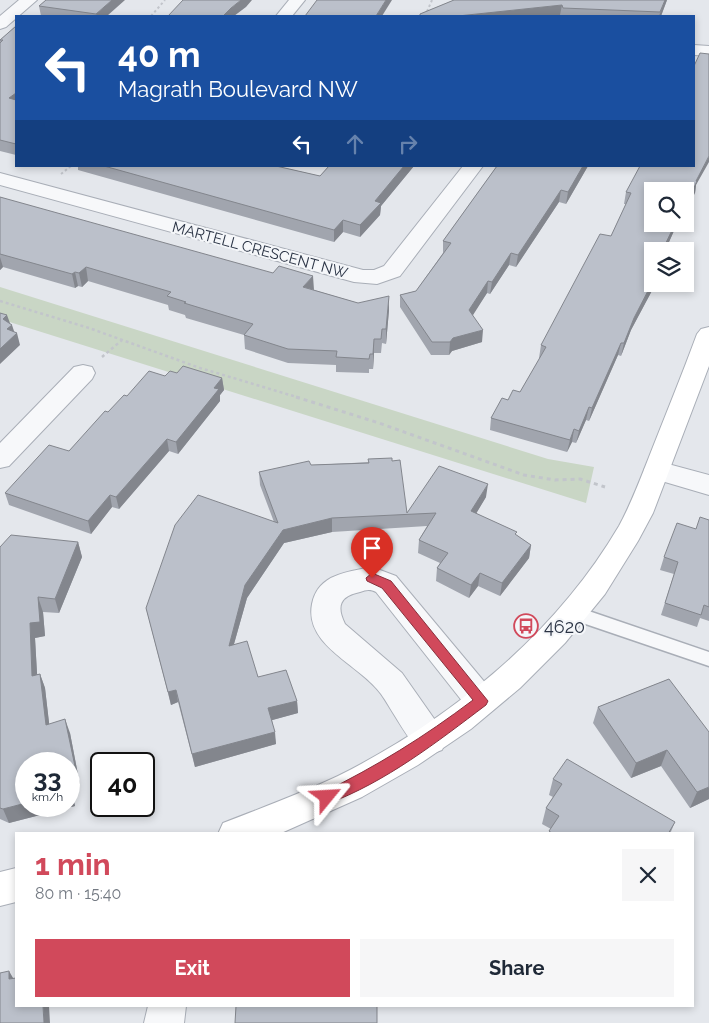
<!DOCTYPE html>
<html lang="en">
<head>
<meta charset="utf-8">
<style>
	body { margin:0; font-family:Raleway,sans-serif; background:#f6f6f7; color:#1f2937; height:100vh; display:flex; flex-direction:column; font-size:19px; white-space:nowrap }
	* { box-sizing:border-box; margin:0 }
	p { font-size:16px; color:#747a83 }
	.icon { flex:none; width:28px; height:28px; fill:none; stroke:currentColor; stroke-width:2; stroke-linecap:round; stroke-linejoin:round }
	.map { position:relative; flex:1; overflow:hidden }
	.details { position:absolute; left:15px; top:832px; width:679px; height:175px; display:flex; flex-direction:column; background:#fff; border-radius:0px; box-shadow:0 2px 8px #0003 }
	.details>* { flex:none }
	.top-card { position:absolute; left:15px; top:15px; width:680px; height:152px; border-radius:0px; box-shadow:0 2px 8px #0003; background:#1a4fa0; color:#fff; overflow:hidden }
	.buttons { position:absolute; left:644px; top:182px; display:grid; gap:10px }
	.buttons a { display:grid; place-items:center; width:50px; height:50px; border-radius:0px; background:#fff; box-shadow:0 2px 8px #0003; font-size:25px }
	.speed { position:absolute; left:15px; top:752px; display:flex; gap:10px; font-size:25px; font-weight:700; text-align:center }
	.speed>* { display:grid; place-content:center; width:65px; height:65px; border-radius:50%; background:#fff; box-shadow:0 2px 8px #0003; line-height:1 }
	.speed small { font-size:12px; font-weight:400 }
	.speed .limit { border:2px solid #111; border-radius:8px; background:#fff; color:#111 }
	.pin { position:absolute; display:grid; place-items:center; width:42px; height:42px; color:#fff; margin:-51px -21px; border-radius:50% 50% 50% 0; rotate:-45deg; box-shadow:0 0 5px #0007 }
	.pin .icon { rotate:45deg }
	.me { position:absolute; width:55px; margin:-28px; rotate:63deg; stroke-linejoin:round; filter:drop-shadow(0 0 4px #0008) }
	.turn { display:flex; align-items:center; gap:18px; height:105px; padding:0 20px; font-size:22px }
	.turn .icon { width:65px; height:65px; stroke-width:2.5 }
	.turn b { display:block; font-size:35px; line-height:42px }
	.lanes { display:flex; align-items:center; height:48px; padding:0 20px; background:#0003; justify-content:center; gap:25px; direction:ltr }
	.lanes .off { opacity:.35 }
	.round { display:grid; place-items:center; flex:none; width:52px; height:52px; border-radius:0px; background:#f6f6f7 }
	.summary { display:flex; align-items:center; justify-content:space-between; height:85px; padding:0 20px }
	h1 { font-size:30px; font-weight:700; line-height:38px; color:#d1495b }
	.primary-button { display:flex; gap:10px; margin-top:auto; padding:10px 20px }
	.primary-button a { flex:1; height:58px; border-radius:0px; background:#d1495b; color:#fff; font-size:20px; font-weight:700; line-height:58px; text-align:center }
	.primary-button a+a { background:#f6f6f7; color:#1f2937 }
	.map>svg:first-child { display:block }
	.green { fill:#c9d6c5 }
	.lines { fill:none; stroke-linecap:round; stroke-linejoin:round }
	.lane-casing { stroke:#a9aeb7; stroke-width:3 }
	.street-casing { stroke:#a9aeb7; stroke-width:2 }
	.secondary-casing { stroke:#a9aeb7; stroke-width:2 }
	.path-far2 { stroke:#c2c5cb; stroke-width:2; stroke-dasharray:2.5 2.5; stroke-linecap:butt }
	.path-far1 { stroke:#c2c5cb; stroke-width:2.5; stroke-dasharray:3 3; stroke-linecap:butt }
	.path { stroke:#c2c5cb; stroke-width:3; stroke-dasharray:4 4; stroke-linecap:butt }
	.lane { fill:#f7f8fa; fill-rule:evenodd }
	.street { fill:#f7f8fa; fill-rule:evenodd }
	.secondary { fill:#fff; fill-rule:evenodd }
	.wall { fill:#a1a5ae }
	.shaded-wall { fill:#83868d }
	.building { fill:#bbc0ca; stroke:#83868d }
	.route { fill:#d1495b; stroke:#882f3b }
	.labels { text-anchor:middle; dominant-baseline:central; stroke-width:4; stroke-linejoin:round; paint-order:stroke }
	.far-street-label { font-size:15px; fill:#2b3445; stroke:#f4f6f9 }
	.poi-label { font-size:18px; fill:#2b3445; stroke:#f4f6f9; text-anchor:start }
</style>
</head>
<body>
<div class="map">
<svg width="709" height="1023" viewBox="0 0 709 1023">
	<rect width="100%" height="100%" fill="#e4e7ec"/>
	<path class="green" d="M0,287L548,459L594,467L586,503L0,319Z"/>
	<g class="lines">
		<g class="lane-casing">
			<path id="lane" d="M574,606L709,652V666L568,618L565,613L568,608Z"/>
		</g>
		<g class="street-casing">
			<path id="street" d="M19,0H37L6,27L0,29V16Z
				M289,0H305L292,16H276Z
				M694,45L709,46V56L694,55Z
				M463,166H483L400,276L377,284L354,282L0,185V173L363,270H374L384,266Z
				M83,365L92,367L95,373L92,379L9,466L0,468V443L74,367Z
				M657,461L709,475V495L648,477L644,470L648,463Z
				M372,567L396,576L492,691L497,701L492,711L481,714L470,711L376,592C370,589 366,590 360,592C340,596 336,606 345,624L402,673L442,730L446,740L442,750C434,753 428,755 420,751C411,745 389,705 381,694C361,665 304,646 312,604C318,574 347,572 372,567Z
				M148,1006H186L184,1023H144Z"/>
		</g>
		<g class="secondary-casing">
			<path id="secondary" d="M709,327V366L653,513L638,541L605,594L565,643L520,688L471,729L418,765L362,797L279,834H218L223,823C261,808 300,794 338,776C450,720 555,635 619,526C631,504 640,480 649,457C665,416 682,375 697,334L701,329Z
				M16,868V902L0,906V872Z"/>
		</g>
		<path class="path-far2" d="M151,16L165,0
			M425,16L432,0
			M61,174L71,166"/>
		<path class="path-far1" d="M0,301L89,328L200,368L300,398
			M102,357L122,340"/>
		<path class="path" d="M296,397L379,423L524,475L555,480L580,479L605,487"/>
		<use href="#lane" class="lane"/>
		<use href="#street" class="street"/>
		<use href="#secondary" class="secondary"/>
	</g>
	<path class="wall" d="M46,0L107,16H41L39,6Z
		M454,0H667L661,16H561L560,15L547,16H420V14Z
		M16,26V155L0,151V40Z
		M78,166H276L320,176L329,166H414L381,206L380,215L360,237L343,232L334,242L78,170Z
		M497,166H588L566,204L559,202L516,267L509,265L490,294L487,293L472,315L482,342L452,351L449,355H431L400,307V295L416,291L443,253V241Z
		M696,185L695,193L685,191L652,224H677L665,251H652L655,285L631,330L621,356L618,355L589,421L586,420L576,443L572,442L567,452L490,430L491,418L508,400L520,392L540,358H539L541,345L611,236L626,204H624L626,192Z
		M0,197L358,303L389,310L386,344L382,343L381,353H374L373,369H369V373L336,372V365L288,363L245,349L244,335L186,318L185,315L169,310L168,305L88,281L82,287L78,286L75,288L3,267L0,270Z
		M177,373L222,378L224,390L220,395V401L178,454L169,451L119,509L112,507L91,534L9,505L5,493L69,451L108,412L127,396L165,376Z
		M392,461L407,513L486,497L476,513L516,535L531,545L529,558L500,596L478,586L469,598L436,581L437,568L440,563L418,553L419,540L427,526L332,532L284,543L247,598L234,644L258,677L297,701L298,713L272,720L276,744L195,767L178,702L171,705L146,608L274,522L260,485L259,472L311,465Z
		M709,520V621L700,618L697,627L661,615L674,574L660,570L664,557L696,529Z
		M78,542L82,557L59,613L43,612L45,636L35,638L37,674H40L45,688L49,724L70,733L80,785L71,788L75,806L9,823L0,819V547Z
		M669,679L709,799L690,808L661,766L631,778L593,723L598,707Z
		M553,779L675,822L670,834H548L551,829L542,824L546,808L553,797L549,795Z"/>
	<path class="shaded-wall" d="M112,0H125L107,16H97L96,14Z
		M241,0H252L246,7L234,16H223L231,8Z
		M386,0H392L382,16H376Z
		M665,0H667L661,16H659Z
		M562,5L560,15L547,16H458Z
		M16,93V107L9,98Z
		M709,156V162L696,185L695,193L685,213V207L696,181Z
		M404,166H414L381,206L380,215L360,237V225L375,201Z
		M583,166H588L566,204L568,192Z
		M561,190L559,202L516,267L518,255Z
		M343,220V232L334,242V230Z
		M675,224H677L665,251H662Z
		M511,253L509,265L490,294L492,282Z
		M0,257L3,267L0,270Z
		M86,267L88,281L82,287L79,273Z
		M75,272L78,286L75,288L72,274Z
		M313,276L314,290L303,287Z
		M488,281L487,293L468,323L469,310Z
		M652,283V284H655V285L631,330L621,356L624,343L634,318Z
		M389,296V310L386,344V329Z
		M7,315L11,326L12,325L15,334L17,333L20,345L0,364V349L3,319Z
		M483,330L482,342L452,351L449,355L450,342L453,338Z
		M374,339V353L373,369V354Z
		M621,343L618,355L589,421L592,408Z
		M222,378L224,390L220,395V401L178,454L176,442L214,388Z
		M589,407L586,420L576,443L579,431Z
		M574,429L572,442L567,452L570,440Z
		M167,439L169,451L119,509L116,497Z
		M488,484L486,497L470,524L471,511Z
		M110,495L112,507L91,534L88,521Z
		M332,518V532L284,543L247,598L230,658L229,646L245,585L283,530Z
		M78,542L82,557L59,613L55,599Z
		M531,545L529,558L500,596L502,583Z
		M480,573L478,586L469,598L471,585Z
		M38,597L43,612L45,636L35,638L38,690L32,676L30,623Z
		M40,674L45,688L51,739L46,725Z
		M176,690L178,702L171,705L168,692Z
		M297,701L298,713L269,721L268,708Z
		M65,719L70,733L80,785L71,788L75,806L9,823L3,809L26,803V806H69V773Z
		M275,732L276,744L195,767L192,754Z
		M667,750L661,766L631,778L636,763Z
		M709,787V799L690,808L697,792Z
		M9,971L16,983L9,979Z
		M43,1006H49L50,1023H44Z"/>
	<path class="building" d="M46,0H112L96,14L39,6Z
		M183,0H241L231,8L223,16H168Z
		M317,0H386L376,16H305Z
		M454,0H665L660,12L563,8L562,5L458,16H420V14Z
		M16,26V93L9,98L16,100V144L0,140V43L3,40H0Z
		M700,53L709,54V156L696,181H697L685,207V191H652V224H675L662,251H652V283L634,318L624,343H621L592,408L589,407L579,431L574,429L570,440L491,418L502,398L508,400L513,390L520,392L546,347L541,345L600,234L611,236L631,193L626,192L640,166H694V66Z
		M104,166H276L320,176L329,166H404L375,201L381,203L360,225L343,220L334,230Z
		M497,166H583L568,192L561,190L518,255L511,253L492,282L488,281L469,310L483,330L453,338L450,342H432L400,295L416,291L451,243L443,241Z
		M0,197L273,273L279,266L313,276L303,287L358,303L389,296L386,329H382L381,339H374L373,354H370L369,359L336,357L337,351L288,349L244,335L253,324L184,303L186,302L167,296L171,292L86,267L79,273L75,272L72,274L0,254Z
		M0,313L7,315L3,319L12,325L7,329L17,333L0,349Z
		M183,366L222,378L214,388L219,389L176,442L167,439L116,497L110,495L88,521L5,493L49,445L69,451L105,411L108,412L124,395L127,396L149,371L165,376L170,371L177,373Z
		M392,458V461L400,460L407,513L439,466L488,484L471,511L517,532L515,534L531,545L502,583L480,573L471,585L437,568L448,553L419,540L436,513L332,518L283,530L245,585L229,646L247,641L258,677L286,670L297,701L268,708L275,732L192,754L176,690L168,692L146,608L175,525L198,495L278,523L259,472L309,461L311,465L369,463L368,459Z
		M700,517L709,520V607L704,605L701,615L665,603L678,562L664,557L677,523L696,529Z
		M11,535L78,542L55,599L38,597L40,622L30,623L32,676L40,674L46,725L65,719L76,771L69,773V764H26V803L3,809L0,808V547Z
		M669,679L709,732V787L697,792L667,750L636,763L598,707Z
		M567,759L675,822L668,834H553L549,831L559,816L546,808L562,784L553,779Z
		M9,971V979L16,978V1006H43L44,1023H0V973Z
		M236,1006H377V1023H235Z"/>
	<path class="route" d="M372,573L391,581L488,701L486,705C437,742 386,782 327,804L322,802L320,797L322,793C377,766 424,737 473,700L382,588L367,581L366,578Z"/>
	<defs>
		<g id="bus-ring" transform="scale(1.25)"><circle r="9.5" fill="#f4f6f9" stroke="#d1495b" stroke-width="1.5"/><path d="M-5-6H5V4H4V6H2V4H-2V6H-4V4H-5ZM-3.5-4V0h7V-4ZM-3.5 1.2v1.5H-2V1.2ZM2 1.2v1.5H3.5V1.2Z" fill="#d1495b"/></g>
	</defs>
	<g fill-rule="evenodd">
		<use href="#bus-ring" x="526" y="626"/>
	</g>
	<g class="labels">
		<g class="far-street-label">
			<text transform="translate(260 250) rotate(15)">MARTELL CRESCENT NW</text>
		</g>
		<g class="poi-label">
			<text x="544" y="626">4620</text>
		</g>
	</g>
</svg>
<div class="buttons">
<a><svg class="icon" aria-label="search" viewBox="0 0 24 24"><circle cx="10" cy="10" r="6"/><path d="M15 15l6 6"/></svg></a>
<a><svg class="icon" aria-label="layers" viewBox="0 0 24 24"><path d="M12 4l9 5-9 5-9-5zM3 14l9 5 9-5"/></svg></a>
</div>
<div class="speed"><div>33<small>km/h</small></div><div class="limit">40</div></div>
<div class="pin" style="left:372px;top:578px;background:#d93025"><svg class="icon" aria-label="arrive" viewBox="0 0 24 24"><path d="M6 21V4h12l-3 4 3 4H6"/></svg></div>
<svg class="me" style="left:327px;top:797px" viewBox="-20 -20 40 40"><path d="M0-17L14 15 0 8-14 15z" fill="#d1495b" stroke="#fff" stroke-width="4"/></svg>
<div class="top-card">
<div class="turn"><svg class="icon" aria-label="left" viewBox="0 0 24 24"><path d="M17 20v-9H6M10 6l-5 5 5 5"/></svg><div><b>40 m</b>Magrath Boulevard NW</div></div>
<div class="lanes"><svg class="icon" aria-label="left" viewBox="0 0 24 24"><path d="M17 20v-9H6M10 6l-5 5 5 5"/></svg><svg class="icon off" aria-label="ahead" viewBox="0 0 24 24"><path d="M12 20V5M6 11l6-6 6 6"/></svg><svg class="icon off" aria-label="right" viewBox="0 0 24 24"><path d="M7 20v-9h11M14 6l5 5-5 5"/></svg></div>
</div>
<section class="details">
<div class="summary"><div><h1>1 min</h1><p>80 m · 15:40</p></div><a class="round"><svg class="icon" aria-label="close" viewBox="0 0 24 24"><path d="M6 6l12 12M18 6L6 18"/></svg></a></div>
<div class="primary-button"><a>Exit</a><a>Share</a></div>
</section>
</div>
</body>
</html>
